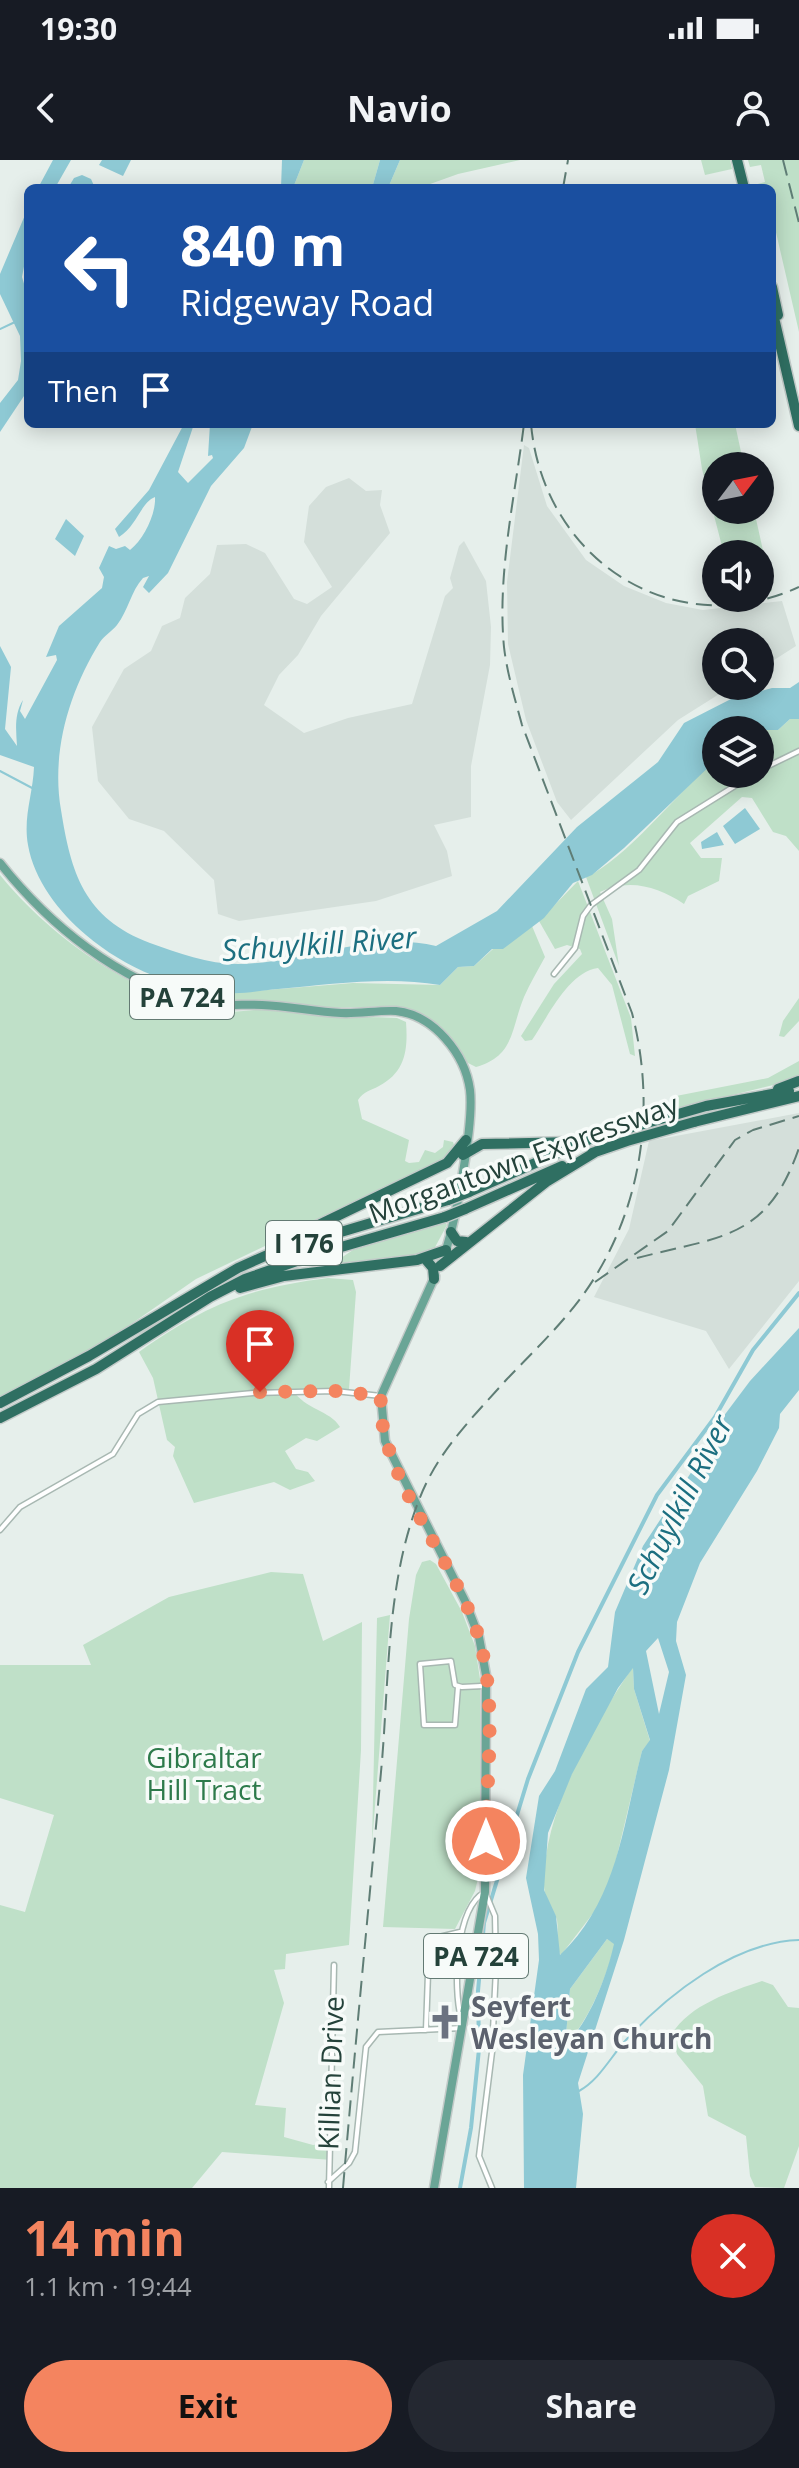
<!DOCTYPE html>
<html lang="en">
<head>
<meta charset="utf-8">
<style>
	body { margin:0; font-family:"Open Sans",sans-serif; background:#242831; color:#f1f3f6; height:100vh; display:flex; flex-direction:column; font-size:30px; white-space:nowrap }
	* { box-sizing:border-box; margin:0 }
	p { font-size:26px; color:#9ea1a6 }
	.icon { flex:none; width:44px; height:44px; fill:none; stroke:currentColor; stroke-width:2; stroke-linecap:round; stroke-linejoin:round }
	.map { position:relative; height:2028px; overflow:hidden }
	.details { display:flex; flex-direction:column; background:#171b24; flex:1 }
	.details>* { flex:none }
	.guide { position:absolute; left:24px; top:24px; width:752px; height:244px; border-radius:12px; box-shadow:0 4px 20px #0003; background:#1a4fa0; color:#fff; overflow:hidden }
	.needle { width:52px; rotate:58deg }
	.buttons { position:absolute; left:702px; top:292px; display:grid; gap:16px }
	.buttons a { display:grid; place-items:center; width:72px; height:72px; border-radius:50%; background:#171b24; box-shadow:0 4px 20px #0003; font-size:40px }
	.pin { position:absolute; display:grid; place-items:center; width:68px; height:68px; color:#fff; margin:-82px -34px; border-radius:50% 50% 50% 0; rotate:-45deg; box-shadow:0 0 8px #0007 }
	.pin .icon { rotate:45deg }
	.me { position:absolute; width:88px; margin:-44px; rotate:0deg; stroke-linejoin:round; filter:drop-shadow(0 0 6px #0008) }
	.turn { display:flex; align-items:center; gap:28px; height:168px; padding:0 24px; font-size:36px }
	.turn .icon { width:104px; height:104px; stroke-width:2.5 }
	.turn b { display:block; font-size:56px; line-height:68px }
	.then { display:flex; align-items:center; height:76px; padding:0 24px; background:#0003; gap:16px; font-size:30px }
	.round { display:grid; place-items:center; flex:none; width:84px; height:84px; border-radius:42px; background:#242831 }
	.head { display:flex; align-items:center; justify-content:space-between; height:136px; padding:0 24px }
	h1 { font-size:48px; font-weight:700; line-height:60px; color:#f4845f }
	.button { display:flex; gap:16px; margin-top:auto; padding:16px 24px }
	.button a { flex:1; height:92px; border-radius:48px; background:#f4845f; color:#111; font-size:32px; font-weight:700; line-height:92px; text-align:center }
	.button a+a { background:#242831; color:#f1f3f6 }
	.status { display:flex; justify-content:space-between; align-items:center; height:56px; padding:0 40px; background:#171b24; direction:ltr }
	.status svg { height:22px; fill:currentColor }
	header { display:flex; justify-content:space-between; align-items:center; height:104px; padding:0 24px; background:#171b24; font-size:36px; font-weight:700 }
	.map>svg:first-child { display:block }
	.built { fill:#d4dfda }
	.green { fill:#bfe0c8 }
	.water { fill:#8ec9d4; fill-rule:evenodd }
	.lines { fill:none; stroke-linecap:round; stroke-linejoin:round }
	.stream { stroke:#8ec9d4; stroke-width:2 }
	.canal { stroke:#8ec9d4; stroke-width:4 }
	.street-casing { stroke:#a8b8b2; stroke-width:7 }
	.primary-casing { stroke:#c2cac8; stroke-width:11 }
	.highway-casing { stroke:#c2cac8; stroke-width:13 }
	.street { stroke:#fff; stroke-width:4 }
	.primary { stroke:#6aa596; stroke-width:8 }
	.highway { stroke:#2f6f62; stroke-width:10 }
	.rail { stroke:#5f7d75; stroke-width:2; stroke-dasharray:16 8; stroke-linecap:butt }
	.highway-bridge-casing { stroke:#c2cac8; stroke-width:13; stroke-linecap:butt }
	.highway-bridge { stroke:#2f6f62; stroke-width:10 }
	.route { stroke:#f4845f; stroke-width:14; stroke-dasharray:0 25.2 }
	.labels { text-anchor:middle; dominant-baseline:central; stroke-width:7; stroke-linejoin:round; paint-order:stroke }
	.shield { fill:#f7fbf9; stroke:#637a73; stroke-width:2 }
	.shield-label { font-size:26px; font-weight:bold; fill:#24423a }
	.street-label { font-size:28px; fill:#24423a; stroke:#f7fbf9 }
	.park-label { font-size:28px; fill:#2d7a4b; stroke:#f7fbf9 }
	.worship-label { font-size:28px; font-weight:bold; fill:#5b616d; stroke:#f7fbf9; text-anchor:start }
	.water-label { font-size:30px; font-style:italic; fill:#1c6f80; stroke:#f7fbf9 }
</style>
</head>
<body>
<div class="status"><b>19:30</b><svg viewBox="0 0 49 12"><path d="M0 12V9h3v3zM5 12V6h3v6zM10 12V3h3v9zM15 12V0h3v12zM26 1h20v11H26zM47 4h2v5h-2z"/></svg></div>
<header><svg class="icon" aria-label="back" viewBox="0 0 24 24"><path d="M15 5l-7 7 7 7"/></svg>Navio<svg class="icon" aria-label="person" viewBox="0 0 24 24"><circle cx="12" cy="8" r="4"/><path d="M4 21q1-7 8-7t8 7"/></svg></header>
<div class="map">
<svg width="799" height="2028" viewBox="0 0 799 2028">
	<rect width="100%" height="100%" fill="#e6efeb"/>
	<path class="built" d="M524,285L529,288L547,346L586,400L624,426L666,443L703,450L782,441L796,486L760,509V482H716V526H732L678,560L571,660L557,642L526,560L508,484L507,422Z
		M349,318L366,331L382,330L380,345L390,373L321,456L298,495L279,515L264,545L304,573L348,558L412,544L445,436L453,428L450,418L459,386L464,381L486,421L491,467L490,505L471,606V657L434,665L447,691L452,716L376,741L239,761L218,754L214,720L164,671L129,659L98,621L92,567L124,509L151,491L162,466L180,458L185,438L210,414L217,385L246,384L265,393L294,439L307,444L332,427L304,382L309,346L326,327Z
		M799,953V1121L729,1209L706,1171L594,1137L629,1069L649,981Z"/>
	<path class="green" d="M304,0H380L372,28H293Z
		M400,0H520L458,14L419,28H388Z
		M701,0H730L732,9L705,15Z
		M748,0H799V172L775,68L772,67V28H755L754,25L765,22L761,5L750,7Z
		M695,264H735L744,306H716V350H754L772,431L760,436V394H724L702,309Z
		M790,559H799V691L786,676L773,672L752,638L742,637L690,683L701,698H722L719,721L688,736L684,744C658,727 630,718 600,732L612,759L619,806L586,717C627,699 678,631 716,600V614H760L759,570H778Z
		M0,715C52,779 137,839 220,851C238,854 257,848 275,849C287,850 299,854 312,855C340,858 369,856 397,858L406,862C408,889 406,912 379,926C370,931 364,931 358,940L362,959L409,980L405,1001L409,1003L419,1002L425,990L435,993L443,987L444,980L453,982L455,988L442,1001L196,1119L111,1178L0,1237Z
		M578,721L631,858L635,896L630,894L612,825L598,808C568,812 548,857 532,880L525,881L521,876L554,824L582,794L580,789L567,785L555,789L539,761Z
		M532,766L545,797C538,810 530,823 524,837C511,868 515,896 476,907L468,903L437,864L399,846L328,848L201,840L147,821L151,814L181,824L229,833L353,823L440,825L458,807L474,806L493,789L503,788Z
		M799,838V861L784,877L779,876L783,861Z
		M799,901V917L790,921L663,952L676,936L768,918Z
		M445,1062L447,1065L434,1089L419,1096L335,1107L332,1104L353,1090Z
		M328,1118L353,1120L356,1132L349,1229H292C305,1250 330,1250 340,1267L317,1281L306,1278L285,1291L296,1309L308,1312L315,1321L290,1330L274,1322L194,1343L173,1296L175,1287L167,1280L153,1218L139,1192C205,1145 248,1128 328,1118Z
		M430,1400L436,1404L462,1452L475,1486L480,1519V1710L475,1731L455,1769L383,1767L409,1459L416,1415L422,1402Z
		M271,1412L303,1414L323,1481L362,1462L361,1590L349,1785L286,1794L285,1809L274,1810L284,1843L255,1945L286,1948L284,1977L313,1985L333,1982L332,2000L222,1992L192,2028H0V1745L25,1752L54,1655L0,1638V1505H91L83,1485L169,1437Z
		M390,1455L372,1684L377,1458Z
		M633,1507L634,1529L650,1581L642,1591L611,1721L601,1743L561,1795C555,1787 559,1772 557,1760C554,1749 544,1738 544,1726C542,1655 593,1564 633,1507Z
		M607,1779L615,1784C607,1816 592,1852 572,1878L566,1875L570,1829Z
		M762,1821L773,1825L788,1847L799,1848V1986L784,2028L755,2027L750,2016L746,1976L708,1956L703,1926L677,1894L672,1874C689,1845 732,1831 762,1821Z"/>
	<path class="water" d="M53,0H71L55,28H38Z
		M102,0H131L123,16L99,5Z
		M282,0H304L293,28H281Z
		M380,0H400L388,28H372Z
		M82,15L91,19L95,28H68L74,18Z
		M28,48V86L22,117L28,137V230L0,272V243L18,220L21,201L20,176L0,134V114Z
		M184,264H194L178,312L188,323L213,298L212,295L208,296L210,264H253L244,288L211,326L168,413L149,433L143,427L149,416L143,418C131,431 128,451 117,465C112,471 105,475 100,482C69,532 51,592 61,650C71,713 84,758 150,783C178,793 208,804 238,804C304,803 371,770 436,786L497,751L577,667L658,602L684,563L731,539L772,528H790L799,522V559H790L778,570H716V600L624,688L592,715L573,723L544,758L503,789H492L474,806L458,807L440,825C389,816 331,824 278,829C262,830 245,834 229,833C176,829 126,809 86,775C59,752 34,720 28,685C23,657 33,634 34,607L0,595V486L11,507L5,569L17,586C16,570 14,554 23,540L20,551L25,559L57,500L56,495L46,497L59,466L102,428L104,417L99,408L109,386L116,389L125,386L130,390C144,379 156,354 155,337C141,342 137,366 119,377L115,369L149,330Z
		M66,359L84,376L75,396L55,379Z
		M745,648L760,669L735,684L723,666Z
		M717,672L724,685L702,689L701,682Z
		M799,1168V1230L780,1254L779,1268L757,1311L700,1403L677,1462L676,1481L686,1515L669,1610L624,1780L578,1923L583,1954L576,2028H524L523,1915L539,1800L538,1774L526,1718L539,1636L555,1611L586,1529L608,1507L615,1452L643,1386L694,1308L723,1257L750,1221ZM658,1478L669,1512L659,1554L646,1491ZM633,1508L634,1529L650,1580L642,1591C623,1664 618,1740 560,1795L556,1756L544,1730L548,1673L572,1614L618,1528ZM607,1779L614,1784C607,1815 592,1854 572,1878L566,1875L570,1829Z"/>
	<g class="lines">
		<path class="stream" d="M0,169L15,162
			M0,611L34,629
			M579,1931C599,1920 610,1898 625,1881C667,1835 734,1782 799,1780"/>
		<path class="canal" d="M460,2028L471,1968L479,1889L478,1831L484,1763L528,1619L578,1492L657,1335L715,1257L753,1190L799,1133"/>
		<g class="street-casing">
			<path id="street" d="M760,610L799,591
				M554,814L575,788L583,756L591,745L639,710L677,662L754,614
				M0,1370L20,1347L113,1294L138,1254L158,1242L253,1233L335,1231L381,1236
				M481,1526L462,1527L484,1526
				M458,1527L455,1565H424L420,1504L451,1501L455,1525L462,1527
				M461,1858C453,1828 455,1748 485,1732L495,1756L496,1808L492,1892L479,1996L492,2028
				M426,1870L429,1785L435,1778L460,1772
				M328,2022L349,2003L355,1992L366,1887L378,1872L462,1868
				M329,2028L334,1805"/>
		</g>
		<g class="primary-casing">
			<path id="primary" d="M0,703C49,765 118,821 196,841C218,847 240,844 262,845C289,846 315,852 341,853C359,854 378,850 396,851C434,855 465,894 470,930C474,964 456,1059 445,1093
				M434,2028L485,1732L486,1515L479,1477L465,1441L385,1281L381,1236L435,1116"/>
		</g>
		<g class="highway-casing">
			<path id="highway" d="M737,0L744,28
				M772,127L778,155
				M772,149L799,266
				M778,929L799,921
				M706,946L789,931
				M694,962L799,936
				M592,993L627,981
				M463,995L482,984L572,982
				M469,1032L597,976L626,969
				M465,1049L562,1006
				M451,1072L457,1081L466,1082
				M275,1086L447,1003L466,980
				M427,1101L433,1108L434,1119
				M440,1106L546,1022L597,991
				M240,1128L284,1116L417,1100L446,1090
				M0,1243L89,1196L238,1108L274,1092L448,1040
				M0,1258L96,1209L210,1137L245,1119L317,1094L445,1057"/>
		</g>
		<use href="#street" class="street"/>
		<use href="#primary" class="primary"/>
		<use href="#highway" class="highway"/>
		<path class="rail" d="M783,0L799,63
			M563,28L568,0
			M531,264C543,398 672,485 799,427
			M637,1098C721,1076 767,1080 799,988
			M595,1122L668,1071L735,980L753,970L799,956
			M343,2028C355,1886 369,1744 382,1601C389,1516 387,1421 419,1340C437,1292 473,1257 507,1219C533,1192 561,1165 583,1135C642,1053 657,949 632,853L522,565C515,539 507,513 504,487C497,414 515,336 524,264"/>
		<g class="highway-bridge-casing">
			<path id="highway-bridge" d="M626,969L706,946
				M627,981L694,962
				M448,1040L469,1032
				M445,1057L465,1049"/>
		</g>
		<use href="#highway-bridge" class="highway-bridge"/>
	</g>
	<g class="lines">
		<path class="route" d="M260,1232L335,1231L381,1236C375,1310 456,1402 478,1475C498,1539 486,1615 486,1681"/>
	</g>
	<defs>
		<g id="church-bare" transform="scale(2.76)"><path d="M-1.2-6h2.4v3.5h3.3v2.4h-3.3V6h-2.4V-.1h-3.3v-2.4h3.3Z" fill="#6b7280" stroke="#f7fbf9" stroke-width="2.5" paint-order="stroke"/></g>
	</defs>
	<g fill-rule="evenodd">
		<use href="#church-bare" x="445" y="1862"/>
	</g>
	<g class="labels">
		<g class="shield">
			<rect x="130" y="815" width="104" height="44" rx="6"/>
			<rect x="266" y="1061" width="76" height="44" rx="6"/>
			<rect x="424" y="1774" width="104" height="44" rx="6"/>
		</g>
		<g class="shield-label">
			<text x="182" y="837">PA 724</text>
			<text x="304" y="1083">I 176</text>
			<text x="476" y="1796">PA 724</text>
		</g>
		<g class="street-label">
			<text transform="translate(523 998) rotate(-20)">Morgantown Expressway</text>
			<text transform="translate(330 1913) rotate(-88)">Killian Drive</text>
		</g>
		<g class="park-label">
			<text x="204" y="1597">Gibraltar<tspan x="204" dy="32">Hill Tract</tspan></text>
		</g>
		<g class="worship-label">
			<text x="471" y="1846">Seyfert<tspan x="471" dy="32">Wesleyan Church</tspan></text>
		</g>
		<g class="water-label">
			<text transform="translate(319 783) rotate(-4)">Schuylkill River</text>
			<text transform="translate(679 1344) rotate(-63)">Schuylkill River</text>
		</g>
	</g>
</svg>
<div class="buttons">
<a><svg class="needle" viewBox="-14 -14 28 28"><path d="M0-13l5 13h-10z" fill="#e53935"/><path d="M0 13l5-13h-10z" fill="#9ea1a6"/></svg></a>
<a><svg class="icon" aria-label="sound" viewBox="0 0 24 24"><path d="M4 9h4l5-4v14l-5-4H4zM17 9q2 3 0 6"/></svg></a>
<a><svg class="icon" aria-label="search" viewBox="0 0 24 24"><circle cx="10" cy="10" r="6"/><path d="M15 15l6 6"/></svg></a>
<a><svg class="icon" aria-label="layers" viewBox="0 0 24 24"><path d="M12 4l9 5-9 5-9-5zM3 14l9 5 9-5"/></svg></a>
</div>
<div class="pin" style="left:260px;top:1232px;background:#d93025"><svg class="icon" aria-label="arrive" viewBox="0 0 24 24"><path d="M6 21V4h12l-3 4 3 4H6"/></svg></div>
<svg class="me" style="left:486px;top:1681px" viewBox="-20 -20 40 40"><circle r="17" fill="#f4845f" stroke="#fff" stroke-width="3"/><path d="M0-11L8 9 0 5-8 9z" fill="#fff"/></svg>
<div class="guide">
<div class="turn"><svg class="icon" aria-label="left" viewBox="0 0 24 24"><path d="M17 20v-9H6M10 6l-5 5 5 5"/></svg><div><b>840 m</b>Ridgeway Road</div></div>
<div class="then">Then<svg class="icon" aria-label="arrive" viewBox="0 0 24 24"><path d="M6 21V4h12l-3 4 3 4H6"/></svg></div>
</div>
</div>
<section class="details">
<div class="head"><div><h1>14 min</h1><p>1.1 km · 19:44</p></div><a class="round" style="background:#d93025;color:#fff"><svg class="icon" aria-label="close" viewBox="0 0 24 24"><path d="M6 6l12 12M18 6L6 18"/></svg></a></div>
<div class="button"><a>Exit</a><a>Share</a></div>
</section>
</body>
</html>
